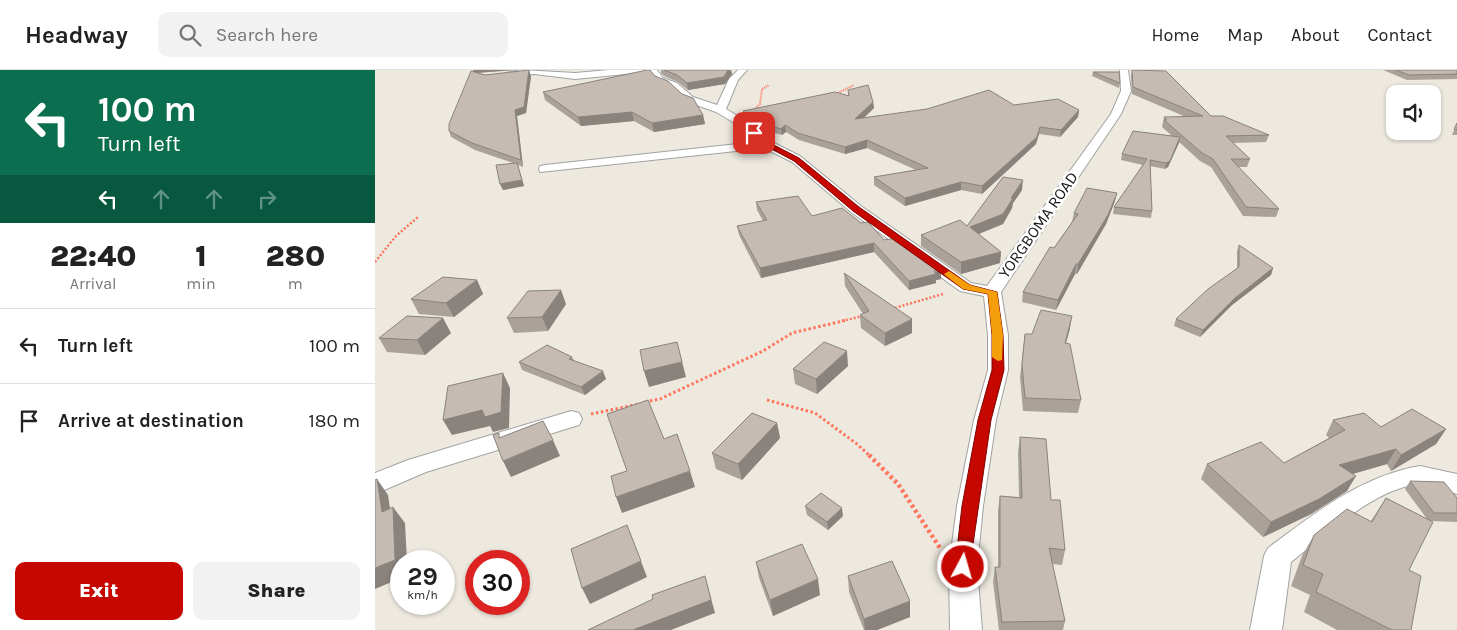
<!DOCTYPE html>
<html lang="en">
<head>
<meta charset="utf-8">
<style>
	body { margin:0; font-family:Karla,sans-serif; background:#f2f2f2; color:#222; height:100vh; display:flex; flex-direction:column; font-size:19px; white-space:nowrap }
	* { box-sizing:border-box; margin:0 }
	p { font-size:16px; color:#767676 }
	.icon { flex:none; width:28px; height:28px; fill:none; stroke:currentColor; stroke-width:2; stroke-linecap:round; stroke-linejoin:round }
	.map { position:relative; flex:1; overflow:hidden }
	.details { display:flex; flex-direction:column; background:#fff; width:375px }
	.details>* { flex:none }
	.banner { background:#0b6e4f; color:#fff; overflow:hidden }
	.controls { position:absolute; left:1011px; top:15px; display:grid; gap:10px }
	.controls a { display:grid; place-items:center; width:55px; height:55px; border-radius:10px; background:#fff; box-shadow:0 1px 4px #0004; font-size:25px }
	.speed { position:absolute; left:15px; top:480px; display:flex; gap:10px; font-size:25px; font-weight:700; text-align:center }
	.speed>* { display:grid; place-content:center; width:65px; height:65px; border-radius:50%; background:#fff; box-shadow:0 1px 4px #0004; line-height:1 }
	.speed small { font-size:12px; font-weight:400 }
	.speed .limit { border:8px solid #d22; background:#fff; color:#111 }
	.pin { position:absolute; display:grid; place-items:center; width:42px; height:42px; color:#fff; margin:-21px; border-radius:10px; box-shadow:0 2px 8px #0006 }
	.me { position:absolute; width:55px; margin:-28px; rotate:6deg; stroke-linejoin:round; filter:drop-shadow(0 0 4px #0008) }
	.turn { display:flex; align-items:center; gap:18px; height:105px; padding:0 15px; font-size:22px }
	.turn .icon { width:65px; height:65px; stroke-width:2.5 }
	.turn b { display:block; font-size:35px; line-height:42px }
	.lanes { display:flex; align-items:center; height:48px; padding:0 15px; background:#0003; justify-content:center; gap:25px; direction:ltr }
	.lanes .off { opacity:.35 }
	.eta { display:flex; justify-content:space-evenly; align-items:center; height:85px; text-align:center }
	.eta b { font-size:30px; font-weight:800; line-height:35px }
	.primary-button { display:flex; gap:10px; margin-top:auto; padding:10px 15px }
	.primary-button a { flex:1; height:58px; border-radius:10px; background:#c50700; color:#fff; font-size:20px; font-weight:800; line-height:58px; text-align:center }
	.primary-button a+a { background:#f2f2f2; color:#222 }
	ul { padding:0; list-style:none }
	li { display:flex; align-items:center; gap:15px; height:75px; padding:0 15px; border-top:1px solid #e0e0e0 }
	li div { flex:1 }
	li b { display:block; font-size:19px }
	li em { font-style:normal }
	header { display:flex; align-items:center; gap:30px; box-sizing:border-box; height:70px; padding:0 25px; background:#fff; border-bottom:1px solid #e0e0e0 }
	header strong { font-size:24px }
	nav { display:flex; gap:28px; margin-inline-start:auto; font-size:18px }
	.search { width:350px; height:45px; background:#f2f2f2; display:flex; align-items:center; gap:12px; box-sizing:border-box; padding:0 18px; border-radius:10px; color:#767676; font-size:19px }
	main { display:flex; flex:1; min-height:0 }
	.map>svg:first-child { display:block }
	.lines { fill:none; stroke-linecap:round; stroke-linejoin:round }
	.minor-casing { stroke:#a2a2a2; stroke-width:2 }
	.path-far3 { stroke:#ff755e; stroke-width:2; stroke-dasharray:1 1; stroke-linecap:butt }
	.path-far2 { stroke:#ff755e; stroke-width:2.5; stroke-dasharray:2 2; stroke-linecap:butt }
	.path-far1 { stroke:#ff755e; stroke-width:3; stroke-dasharray:2.5 2.5; stroke-linecap:butt }
	.path { stroke:#ff755e; stroke-width:4.5; stroke-dasharray:3 3; stroke-linecap:butt }
	.minor { fill:#fff; fill-rule:evenodd }
	.wall { fill:#a9a19a }
	.shaded-wall { fill:#8a837d }
	.building { fill:#c5bbb3; stroke:#8a837d }
	.route { fill:#c50700; stroke:#800500 }
	.slow { fill:#f59e0b }
	.labels { text-anchor:middle; dominant-baseline:central; stroke-width:5; stroke-linejoin:round; paint-order:stroke }
	.street-label { font-size:16px; fill:#1b1b1b; stroke:#fff }
</style>
</head>
<body>
<header>
<strong>Headway</strong>
<div class="search"><svg class="icon" aria-label="search" viewBox="0 0 24 24"><circle cx="10" cy="10" r="6"/><path d="M15 15l6 6"/></svg>Search here</div>
<nav><a>Home</a><a>Map</a><a>About</a><a>Contact</a></nav>
</header>
<main>
<section class="details">
<div class="banner">
<div class="turn"><svg class="icon" aria-label="left" viewBox="0 0 24 24"><path d="M17 20v-9H6M10 6l-5 5 5 5"/></svg><div><b>100 m</b>Turn left</div></div>
<div class="lanes"><svg class="icon" aria-label="left" viewBox="0 0 24 24"><path d="M17 20v-9H6M10 6l-5 5 5 5"/></svg><svg class="icon off" aria-label="ahead" viewBox="0 0 24 24"><path d="M12 20V5M6 11l6-6 6 6"/></svg><svg class="icon off" aria-label="ahead" viewBox="0 0 24 24"><path d="M12 20V5M6 11l6-6 6 6"/></svg><svg class="icon off" aria-label="right" viewBox="0 0 24 24"><path d="M7 20v-9h11M14 6l5 5-5 5"/></svg></div>
</div>
<div class="eta">
<div><b>22:40</b><p>Arrival</p></div>
<div><b>1</b><p>min</p></div>
<div><b>280</b><p>m</p></div>
</div>
<ul>
<li><svg class="icon" aria-label="left" viewBox="0 0 24 24"><path d="M17 20v-9H6M10 6l-5 5 5 5"/></svg><div><b>Turn left</b></div><em>100 m</em></li>
<li><svg class="icon" aria-label="arrive" viewBox="0 0 24 24"><path d="M6 21V4h12l-3 4 3 4H6"/></svg><div><b>Arrive at destination</b></div><em>180 m</em></li>
</ul>
<div class="primary-button"><a>Exit</a><a>Share</a></div>
</section>
<div class="map">
<svg width="1082" height="560" viewBox="0 0 1082 560">
	<rect width="100%" height="100%" fill="#ede9df"/>
	<g class="lines">
		<g class="minor-casing">
			<path id="minor" d="M146,0L200,3L234,0H282L288,8L302,13L318,27L342,35L354,9L363,0H372L363,10L351,39L371,51L395,71L425,86L486,136L596,213L612,216L736,44L746,21L745,0H753L756,21L746,44L626,222L633,265V300L621,350L608,436L602,497L607,560H575L574,497L582,436L599,350L613,300V265L609,226L585,221L476,142L417,92L389,78L165,102L164,99L165,96L170,95L381,72L363,55L341,42L310,31L296,17L282,12L277,5L261,3L200,9L159,4L128,8L123,5Z
				M196,341L204,343L207,349L204,355L51,402L0,424V403L33,390Z
				M1045,396L1082,404V424C1070,420 1057,414 1044,414C1001,418 950,465 916,492L907,560H875L889,486L893,478C940,443 986,406 1045,396Z"/>
		</g>
		<path class="path-far3" d="M461,24L479,15
			M379,40L385,34L387,19L394,15"/>
		<path class="path-far2" d="M0,192L21,166L43,147
			M516,239L568,224
			M467,251L488,246"/>
		<path class="path-far1" d="M392,330L440,343L482,374L495,386
			M270,332L285,329L388,281L417,263L472,250
			M216,344L264,334"/>
		<path class="path" d="M494,385L523,414L565,478"/>
		<use href="#minor" class="minor"/>
	</g>
	<path class="wall" d="M98,0H140L102,3L110,5L156,6L151,43L142,46L148,97L143,95L149,116L128,120L138,93L100,80L76,67L74,61L98,1Z
		M286,0H356L357,4L350,14L313,20L303,12L289,6L286,3Z
		M757,0L836,46L894,65L891,72L858,73L875,89L872,97H863L904,139L901,147L868,146L836,97L825,91L804,72L793,97L790,99L775,96L777,141L776,148L738,144L739,137L768,95L746,90L747,84L797,66L787,57L789,47H811L757,24L756,6Z
		M1008,0H1082V9L1032,10Z
		M718,2L745,13L744,18L717,6Z
		M280,6L328,45L330,54L279,62L259,51L206,56L170,30L168,22Z
		M473,20L498,32L499,38L489,48L639,35L704,40L703,47L685,67L664,64L661,74L607,124L586,120L530,136L499,115V107L541,100L492,78L470,84L424,70L411,62L407,65L382,58L369,48L368,41L473,25Z
		M1082,53V65H1077Z
		M647,120L638,133L637,138L628,154L603,164L626,182L625,193L586,204L546,176V165L592,156Z
		M740,131L731,154L702,204H700L681,240L647,232L648,222L697,152L699,143Z
		M381,132L437,146L486,153L509,170L566,200V209L561,210V213L534,220L499,182L386,208L364,165L362,156L388,151L382,140Z
		M864,175L898,198L896,205L857,235L825,267L799,256L801,249L862,199V181Z
		M469,203L537,249V263L510,276L486,258L485,245L488,244L470,216Z
		M102,210L108,224L79,247L44,244L36,229Z
		M191,234L173,261L139,263L132,248Z
		M695,258L691,274L706,330L703,343L648,341L645,307L650,264H657Z
		M76,263L50,285L12,282L4,268Z
		M197,287L199,290L231,309L210,325L147,300L144,292Z
		M473,296L442,324L420,314L418,299Z
		M958,350L1006,357L1071,359L1061,374L1016,401L1012,394L978,404L972,421L936,444L888,467L826,409L832,394L909,393L954,368L951,365Z
		M402,353L405,368L367,410L341,399L337,383Z
		M645,367L676,430L690,480L687,495L677,494L690,551L688,560H624L618,512L620,497H623V441L625,426L644,427L643,382Z
		M1035,411L1082,428V452L1056,451L1034,500L1036,560H962L929,542L935,525L916,516L927,486L939,465L996,451L1011,428L1052,449L1030,419Z
		M430,436L468,446L453,460L432,445Z
		M381,492L445,525L398,546L384,508Z
		M473,506L535,547L502,560H489L474,522Z"/>
	<path class="shaded-wall" d="M98,0H140L99,3Z
		M154,0L156,6L151,43L142,46L148,97L146,90L140,40Z
		M353,0H356L357,4L350,14L313,20L312,13Z
		M498,32L499,38L480,56V49Z
		M704,40L703,47L685,67L686,60Z
		M257,42L259,51L206,56L203,47Z
		M328,45L330,54L279,62L277,53Z
		M410,55L411,62L407,65L406,59Z
		M665,57L664,64L661,74L607,124V116Z
		M805,67L804,73L793,97L790,99L791,93Z
		M492,70V78L470,84V77Z
		M142,93L149,116L128,120L125,114Z
		M648,110L647,120L638,133L637,138L628,154L594,168L595,157L636,128Z
		M586,112V120L530,136V128Z
		M742,123L740,131L731,154L702,204L703,194Z
		M499,173V182L386,208L385,198Z
		M626,182L625,193L586,204V192Z
		M701,194L700,204L681,240L683,230Z
		M898,198L896,205L857,235L825,267L828,260L860,228Z
		M566,200V209L561,210V213L534,220V211Z
		M102,210L108,224L79,247L71,233Z
		M186,220L191,234L173,261L167,247Z
		M697,246L695,258L687,286L690,273Z
		M68,248L76,263L50,285L42,270Z
		M537,249V263L510,276V263Z
		M302,272L311,307L274,317L269,301Z
		M472,281L473,296L442,324L441,309Z
		M228,301L231,309L210,325L206,317Z
		M128,303L135,318L134,358L118,362L115,356L77,365L68,350Z
		M402,353L405,368L367,410L363,394Z
		M1071,359L1061,374L1016,401L1026,385Z
		M178,370L185,386L136,407L128,391Z
		M1021,379L1012,394L956,410L964,395Z
		M315,401L320,417L247,443L241,427Z
		M981,406L972,421L936,444L888,467L896,452Z
		M2,409L13,425L18,458L7,442Z
		M18,437L30,453L32,491H26V508L0,519V498Z
		M467,438L468,446L453,460L452,452Z
		M252,455L272,507L215,534L207,518Z
		M330,506L340,543L296,560H258Z
		M443,509L445,525L398,546L395,530Z
		M535,531V547L502,560H490L489,549Z"/>
	<path class="building" d="M154,0L149,37L140,40L146,90L97,73L74,61V54L96,1L110,5Z
		M272,0H275L280,6L293,11L307,24L318,28L328,45L277,53L257,42L203,47L168,22Z
		M289,0H353L349,7L312,13L302,5Z
		M757,0L791,1L836,46H848L894,65L851,66L875,89H856L904,139L871,137L838,89L827,83L789,50H792L789,47L828,46L758,17Z
		M1021,0H1082V4L1034,5Z
		M718,2H744L745,13Z
		M493,15L498,32L480,49L552,39L614,20L639,35L683,29L704,40L686,60L665,57L662,67L607,116L586,112L530,128L499,107L553,98L492,70L470,77L423,63L410,55L406,59L381,51L368,41L460,22L474,26L473,20Z
		M1082,53V60L1079,59Z
		M758,61L805,67L795,91L791,93L775,90L777,141L739,137L772,89L747,84Z
		M142,93L147,110L125,114L121,95Z
		M628,107L648,110L636,128H638L628,144L595,157L626,182L586,192L546,165L585,150L592,156Z
		M712,118L742,123L733,145L703,194H701L683,230L648,222L675,177L679,178L703,144L699,143Z
		M423,126L437,146L467,138L486,153L493,152L509,170L521,168L566,200L559,201L561,204L534,211L499,173L385,198L362,156L392,150L381,132Z
		M864,175L898,198L860,228L828,260L801,249L833,219L864,197Z
		M469,203L537,249L510,263L485,245L494,241Z
		M68,207L102,210L71,233L36,229Z
		M186,220L167,247L132,248L153,221Z
		M666,240L697,246L690,273L695,274L706,330L650,328L647,294L650,264H657Z
		M32,246L68,248L42,270L4,268Z
		M302,272L307,292L269,301L265,280Z
		M449,272L472,281L441,309L418,299Z
		M172,275L197,287L194,289L228,301L206,317L144,292Z
		M128,303L126,342L110,347L107,340L68,350L73,316Z
		M273,330L289,369L302,364L315,401L241,427L236,406L252,401L232,344Z
		M1037,339L1071,359L1026,385L1021,379L964,395L981,406L944,429L896,452L832,394L886,372L909,393L970,360L958,350L989,343L1006,357Z
		M377,343L402,353L363,394L337,383Z
		M168,351L178,370L128,391L118,365L124,363V368Z
		M645,367L671,369L676,430H685L690,480L674,478L690,551L627,552L620,497H625V426L647,428Z
		M2,409L7,442L18,437L20,490L0,498V410Z
		M1035,411L1069,412L1082,428V443H1059Z
		M446,423L467,438L452,452L430,436Z
		M1011,428L1058,452L1034,500L1046,506L1036,560H1017L941,522L948,504L928,495L939,465L972,439L997,452Z
		M252,455L266,491L207,518L196,479Z
		M427,474L443,509L395,530L381,492Z
		M517,491L535,531L489,549L473,506Z
		M330,506L336,530L258,560H213L278,529L277,525Z"/>
	<path class="route" d="M376,62H381L393,72L424,88L484,137L595,215L622,222L628,265L629,300L616,350L594,502L588,504L582,502L580,497L587,436L603,350L617,300V265L613,224L588,219L478,141L419,91L389,75L376,65Z"/>
	<path class="slow" d="M574,201L595,215L622,222L628,265L627,290L623,291L617,287V265L613,224L588,219L571,206L569,204Z"/>
	<g class="labels">
		<g class="street-label">
			<text transform="translate(663 155) rotate(-55)">YORGBOMA ROAD</text>
		</g>
	</g>
</svg>
<div class="controls">
<a><svg class="icon" aria-label="sound" viewBox="0 0 24 24"><path d="M4 9h4l5-4v14l-5-4H4zM17 9q2 3 0 6"/></svg></a>
</div>
<div class="speed"><div>29<small>km/h</small></div><div class="limit">30</div></div>
<div class="pin" style="left:379px;top:63px;background:#d93025"><svg class="icon" aria-label="arrive" viewBox="0 0 24 24"><path d="M6 21V4h12l-3 4 3 4H6"/></svg></div>
<svg class="me" style="left:588px;top:497px" viewBox="-20 -20 40 40"><circle r="17" fill="#c50700" stroke="#fff" stroke-width="3"/><path d="M0-11L8 9 0 5-8 9z" fill="#fff"/></svg>
</div>
</main>
</body>
</html>
